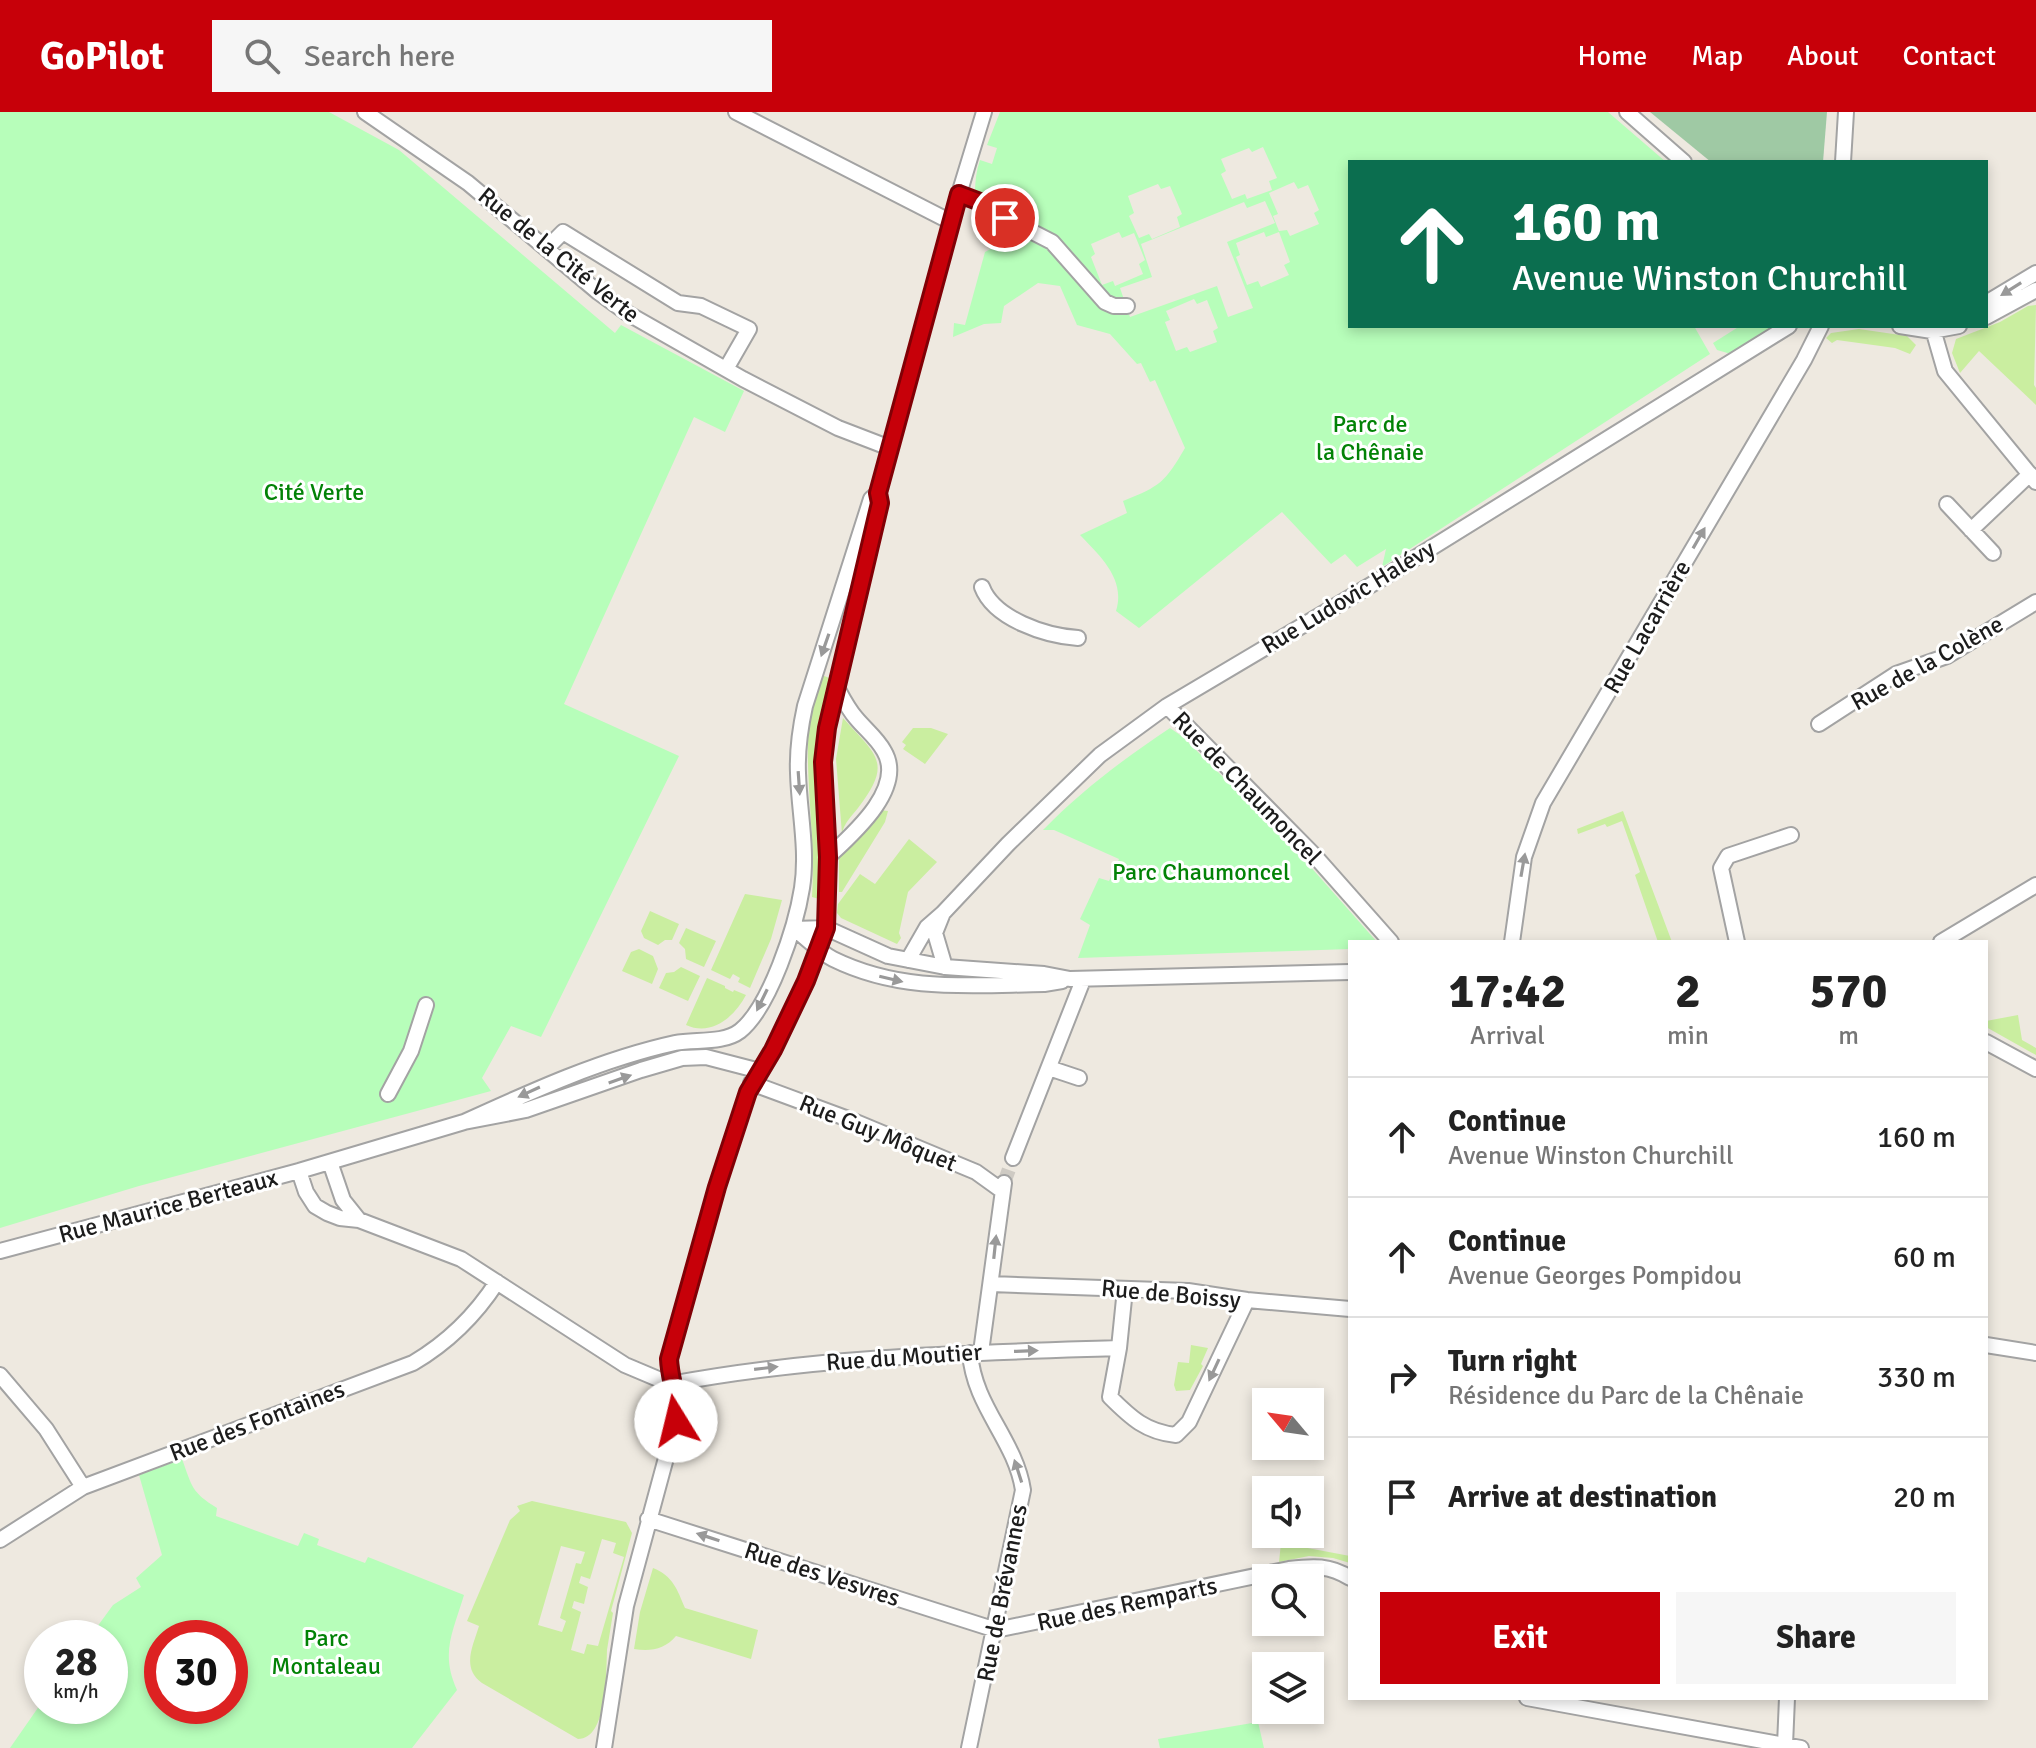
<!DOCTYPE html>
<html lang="en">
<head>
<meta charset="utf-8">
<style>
	body { margin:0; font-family:Signika,sans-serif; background:#f6f6f6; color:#222; height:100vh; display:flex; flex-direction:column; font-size:30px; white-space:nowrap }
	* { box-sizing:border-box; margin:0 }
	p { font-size:26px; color:#767676 }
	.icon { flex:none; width:44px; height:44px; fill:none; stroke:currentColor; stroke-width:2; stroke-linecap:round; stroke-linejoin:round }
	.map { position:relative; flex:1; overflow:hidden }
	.sheet { position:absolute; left:1348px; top:828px; width:640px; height:760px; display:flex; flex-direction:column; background:#fff; border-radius:0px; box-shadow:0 4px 12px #0003 }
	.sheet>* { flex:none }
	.hud { position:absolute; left:1348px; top:48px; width:640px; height:168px; border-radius:0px; box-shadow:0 4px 12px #0003; background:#0b6e4f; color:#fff; overflow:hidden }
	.needle { width:52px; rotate:299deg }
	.buttons { position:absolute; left:1252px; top:1276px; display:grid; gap:16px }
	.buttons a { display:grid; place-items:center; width:72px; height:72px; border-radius:0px; background:#fff; box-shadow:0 4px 12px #0003; font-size:40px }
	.speed { position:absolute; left:24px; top:1508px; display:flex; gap:16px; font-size:40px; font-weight:700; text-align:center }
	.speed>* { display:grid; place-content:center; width:104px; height:104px; border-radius:50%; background:#fff; box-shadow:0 4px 12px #0003; line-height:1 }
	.speed small { font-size:20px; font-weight:400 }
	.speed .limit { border:12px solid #d22; background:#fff; color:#111 }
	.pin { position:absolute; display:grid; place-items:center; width:68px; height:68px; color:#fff; margin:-34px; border:4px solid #fff; border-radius:50%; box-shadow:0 2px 8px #0007 }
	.me { position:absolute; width:88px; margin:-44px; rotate:351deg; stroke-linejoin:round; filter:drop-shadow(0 0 6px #0008) }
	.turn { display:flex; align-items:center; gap:28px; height:168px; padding:0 32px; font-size:36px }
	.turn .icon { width:104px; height:104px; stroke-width:2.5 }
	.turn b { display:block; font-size:56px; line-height:68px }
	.eta { display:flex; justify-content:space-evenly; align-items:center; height:136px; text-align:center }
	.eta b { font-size:48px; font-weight:800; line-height:56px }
	.action { display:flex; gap:16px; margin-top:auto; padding:16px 32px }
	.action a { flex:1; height:92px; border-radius:0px; background:#c70009; color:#fff; font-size:32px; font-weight:800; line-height:92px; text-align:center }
	.action a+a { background:#f6f6f6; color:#222 }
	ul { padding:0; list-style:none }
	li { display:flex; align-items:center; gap:24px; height:120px; padding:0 32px; border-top:2px solid #e0e0e0 }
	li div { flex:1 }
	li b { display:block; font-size:30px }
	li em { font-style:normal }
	header { display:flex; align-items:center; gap:48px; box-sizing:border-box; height:112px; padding:0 40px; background:#c70009; color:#fff }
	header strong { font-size:38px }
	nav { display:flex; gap:44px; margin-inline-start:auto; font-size:28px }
	.search { width:560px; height:72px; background:#f6f6f6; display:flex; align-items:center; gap:20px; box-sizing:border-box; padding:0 28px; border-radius:0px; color:#767676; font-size:30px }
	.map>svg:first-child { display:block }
	.grass { fill:#caeea0; fill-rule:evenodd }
	.cemetery { fill:#9fc9a4 }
	.park { fill:#b7feba; fill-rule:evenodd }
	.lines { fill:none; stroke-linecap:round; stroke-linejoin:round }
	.minor-tunnel { stroke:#cecac3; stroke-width:14; stroke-dasharray:14 7; stroke-linecap:butt }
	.minor-casing { stroke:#a3a3a3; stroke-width:18 }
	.minor { stroke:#fff; stroke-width:14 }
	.oneway { fill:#999 }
	.route-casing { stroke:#810006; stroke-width:20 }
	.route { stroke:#c70009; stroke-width:14 }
	.labels { text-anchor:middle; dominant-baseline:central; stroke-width:6; stroke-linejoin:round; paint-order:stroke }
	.street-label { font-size:24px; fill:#1c1c1c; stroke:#fff }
	.park-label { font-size:24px; fill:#028206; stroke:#fff }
</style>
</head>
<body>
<header>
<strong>GoPilot</strong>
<div class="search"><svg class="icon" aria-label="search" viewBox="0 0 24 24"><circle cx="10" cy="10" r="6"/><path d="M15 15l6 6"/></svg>Search here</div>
<nav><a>Home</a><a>Map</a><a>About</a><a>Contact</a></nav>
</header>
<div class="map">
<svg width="2036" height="1636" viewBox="0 0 2036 1636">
	<rect width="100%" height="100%" fill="#eee9e0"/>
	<path class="grass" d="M2036,193L2034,273L2036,276V293L1979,239L1960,261L1952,241L1956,227L2000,210L2028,194Z
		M1859,217L1907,224L1916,233L1910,242L1895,236L1837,228L1832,231L1826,226L1831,221Z
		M819,562L832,567L820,631L817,674L819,787L812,785C816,725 804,665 809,605C810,591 815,576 819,562Z
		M843,606C877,644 893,650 858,696C851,705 844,711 842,722L836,647Z
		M913,616H931L948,622L925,652L903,637L906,633L902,630Z
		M880,698L888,699L885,710L842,780H839V746L842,737L849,736Z
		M1623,699L1672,830H1658L1635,763L1640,760L1622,709L1607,715L1605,712L1578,722L1577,717Z
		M909,727L937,750L908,780L899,821L901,826L897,832L841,806L837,801L838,792L860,762L875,772Z
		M745,782L782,788L771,827L750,876L738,870L740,866L733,862L730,867L711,858Z
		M650,799L679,812L672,828H665L658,833L644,826L641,819Z
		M686,816L716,829L704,855L686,847L685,837L679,831Z
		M639,837L653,844L658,857L652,872L622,859L631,840Z
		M681,855L700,864L688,889L659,876L666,861L674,860Z
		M707,866L725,874V876L733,880L734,878L746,883C735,904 712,925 686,913Z
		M2018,903L2022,928L2036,936V943L1986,915V909Z
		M1191,1233L1208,1236L1201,1252L1203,1254L1190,1278L1176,1279L1174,1273L1178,1250L1189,1251Z
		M532,1389L626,1410L632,1421L611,1499L613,1501C611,1513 609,1526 607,1538C606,1560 608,1627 578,1627L482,1571C461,1556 473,1534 479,1514L467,1509L510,1408L520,1399L517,1394ZM602,1427L616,1431L613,1441L624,1445L598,1534L587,1532L584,1542L571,1538L581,1500L572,1496L574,1489L584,1492L588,1475L579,1471L581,1464L590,1467ZM561,1434L585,1440L581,1452L576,1451L560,1506L566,1509L562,1520L538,1513Z
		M1281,1431L1350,1444V1451L1333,1446L1309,1444L1279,1450Z
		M653,1456C673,1464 677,1477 685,1496L758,1518L751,1547L676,1524C665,1537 651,1540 634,1537L640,1500Z"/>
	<path class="cemetery" d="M1650,0H1827L1823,50H1711Z"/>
	<path class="park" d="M0,0H329L399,38L615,221L621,213L744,279L725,320L694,305L564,592L679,644L541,925L511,914L482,966L491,979L139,1074L0,1116Z
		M1000,0H1608L1666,50H1350V214H1694L1710,242L1382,455L1386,437L1357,455L1345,442L1331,452L1282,400L1139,516L1116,499C1126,467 1100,444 1080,423L1127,401L1123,389C1161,374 1165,370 1185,336L1155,268L1150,270L1141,251L1137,252L1110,222L1077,213L1060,174L1038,171L1004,194L1001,211L984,212L953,225L954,211L965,213L985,140L1000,132L1004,120L983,113L980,116L972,115C977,92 972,70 980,48L992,52L997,36L987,33ZM1263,35L1277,66L1269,69L1272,78L1247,87L1245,82L1232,87L1221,62L1226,59L1221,47L1249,36L1252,40ZM1294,70L1298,77L1308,73L1319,98L1314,101L1319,112L1290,124L1287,118L1279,119L1273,104L1278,102L1269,81ZM1158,72L1161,77L1170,74L1182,102L1177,105L1180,115L1152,127L1149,122L1139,126L1129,104L1134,101L1128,84ZM1265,89L1275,111L1227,130L1253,196L1228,205L1217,174L1130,205L1120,176L1152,165L1141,132L1244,90L1247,96ZM1119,120L1122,126L1134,121L1145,148L1139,152L1143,162L1115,174L1113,169L1102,173L1091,145L1095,142L1091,132ZM1264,120L1266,125L1279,120L1290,150L1284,153L1289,163L1261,175L1258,169L1247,173L1236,145L1240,143L1236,131ZM1194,187L1197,192L1207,188L1218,216L1213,219L1217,230L1190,240L1187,235L1176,239L1165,210L1170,208L1166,199Z
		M1740,214H1775L1731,242L1717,238L1713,231Z
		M1170,616L1183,625L1293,735L1377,830H1350V837L1078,846L1090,813L1080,807L1099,766L1109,769L1119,747L1054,718H1043C1082,678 1125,646 1170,616Z
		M182,1347C192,1374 191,1380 217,1396L216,1404L298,1434L304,1421L319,1427L317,1433L365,1451L368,1445L464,1483C453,1520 440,1541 457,1578L412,1636H10L42,1590V1594H110V1526H89L113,1493L141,1475L136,1466L162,1443L139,1363ZM162,1526H230V1594H162Z
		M1258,1610L1264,1636H1160L1158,1627Z"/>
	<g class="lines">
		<path class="minor-tunnel" d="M1004,1071L1013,1046"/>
		<g class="minor-casing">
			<path id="minor" d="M365,0L468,71L598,180L627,201L743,267L838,316L890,336
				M736,0L951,110
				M1627,0L1684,50
				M1843,50L1846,0
				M959,82L988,93L1005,106L1052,130L1105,190L1114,194H1127
				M547,136L563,120L678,191L701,194L749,217L726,257
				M1986,191L2036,161
				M1986,205L2036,178
				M1900,214L1932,219L1959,214
				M1932,214L1945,259L2036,370
				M1947,392L1993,441
				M1971,418L2030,362
				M982,475C994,507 1046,524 1078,526
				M1167,594L1314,743L1391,830
				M1819,612L1896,562L1947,544L2036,490
				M828,745C853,722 906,676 884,639C877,626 865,617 856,606C848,597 842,585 836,574
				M943,801L1008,732L1100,643L1167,594L1386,464L1789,214
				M794,817L826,816L888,844L945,855L1044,862L1070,867L1350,860
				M794,817C807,826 819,840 833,847C902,881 971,873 1044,872L1062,869
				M1512,830L1524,745L1543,691L1804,248L1821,214
				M1737,830L1721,756L1728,744L1791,723
				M1941,830L2036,773
				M908,848L927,815L943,801L935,821L945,855
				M1986,930L2036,957
				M1049,956L1079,966
				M751,971L851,1008L976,1060L1001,1078
				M388,982L411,939L426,893
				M464,1010C532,979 602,947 675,931C695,927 723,932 740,919C770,895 796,814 802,776C808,738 799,699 798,661C797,638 800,617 805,594L871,387L877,382
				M1013,1046L1083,868
				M330,1050L343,1088L359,1108
				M299,1059L306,1080L315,1094L327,1101L340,1106L359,1108L461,1147L625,1253L670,1272
				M0,1139L299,1059L464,1010L526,998L641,958L682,946L706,945L760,959
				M991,1172L1188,1179L1247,1188L1350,1197
				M1125,1177L1119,1236L1110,1285C1131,1306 1146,1320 1176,1323L1189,1310L1247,1188
				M1986,1233L2036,1241
				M981,1240L1004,1071
				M0,1263L46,1317L83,1375
				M670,1272C819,1244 968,1241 1119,1236
				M648,1407L996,1518L1289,1457C1313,1454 1330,1453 1350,1466
				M0,1428L83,1375L413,1251C447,1231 475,1204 497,1170
				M1527,1586L1801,1636
				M1785,1633L1787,1586
				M604,1636L626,1494L676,1309C679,1287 670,1269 669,1247L717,1075L748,980L773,938L806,869L826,816L828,745L823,650L827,616L880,391L878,381L959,82L984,0
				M969,1636L1023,1378C1015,1327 974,1295 970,1241"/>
		</g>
		<use href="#minor" class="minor"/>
	</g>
	<defs><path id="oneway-solid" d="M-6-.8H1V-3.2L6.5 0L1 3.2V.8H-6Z" transform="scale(2)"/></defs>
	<g class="oneway">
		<use href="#oneway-solid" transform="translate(2011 177) rotate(148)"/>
		<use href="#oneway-solid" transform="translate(1699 426) rotate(-60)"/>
		<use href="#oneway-solid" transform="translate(825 533) rotate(109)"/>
		<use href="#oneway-solid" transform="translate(799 671) rotate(86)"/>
		<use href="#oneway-solid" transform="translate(1523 753) rotate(-80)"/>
		<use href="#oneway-solid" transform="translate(891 867) rotate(13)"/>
		<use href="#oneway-solid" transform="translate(762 888) rotate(116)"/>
		<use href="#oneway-solid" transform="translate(620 967) rotate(-19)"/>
		<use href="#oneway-solid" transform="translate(529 980) rotate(155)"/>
		<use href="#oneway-solid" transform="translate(995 1135) rotate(-84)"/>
		<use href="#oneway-solid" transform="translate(1026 1239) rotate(-2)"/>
		<use href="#oneway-solid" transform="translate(766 1256) rotate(-7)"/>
		<use href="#oneway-solid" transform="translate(1214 1258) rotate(115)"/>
		<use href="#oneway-solid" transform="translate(1018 1359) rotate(-108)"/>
		<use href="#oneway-solid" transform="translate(708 1425) rotate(-162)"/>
	</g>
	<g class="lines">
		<g class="route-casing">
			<path id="route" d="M676,1309C679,1287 670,1269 669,1247L717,1075L748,980L773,938L806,869L826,816L828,745L823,650L827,616L880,391L878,381L959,82L988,93L1005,106"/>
		</g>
		<use href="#route" class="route"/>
	</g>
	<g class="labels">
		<g class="street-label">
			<text transform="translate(559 143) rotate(39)">Rue de la Cité Verte</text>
			<text transform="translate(1348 485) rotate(-31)">Rue Ludovic Halévy</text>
			<text transform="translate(1647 515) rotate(-60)">Rue Lacarrière</text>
			<text transform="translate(1927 551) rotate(-29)">Rue de la Colène</text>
			<text transform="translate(1247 676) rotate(46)">Rue de Chaumoncel</text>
			<text transform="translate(878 1021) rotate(22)">Rue Guy Môquet</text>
			<text transform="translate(168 1094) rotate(-15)">Rue Maurice Berteaux</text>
			<text transform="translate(1171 1182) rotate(5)">Rue de Boissy</text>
			<text transform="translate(904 1245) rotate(-4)">Rue du Moutier</text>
			<text transform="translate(257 1309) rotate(-21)">Rue des Fontaines</text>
			<text transform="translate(822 1462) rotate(18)">Rue des Vesvres</text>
			<text transform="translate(1002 1481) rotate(-79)">Rue de Brévannes</text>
			<text transform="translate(1127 1492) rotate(-12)">Rue des Remparts</text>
		</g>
		<g class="park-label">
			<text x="1370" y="312">Parc de<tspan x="1370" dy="28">la Chênaie</tspan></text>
			<text x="314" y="380">Cité Verte</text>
			<text x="1201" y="760">Parc Chaumoncel</text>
			<text x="326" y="1526">Parc<tspan x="326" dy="28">Montaleau</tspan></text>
		</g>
	</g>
</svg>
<div class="buttons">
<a><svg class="needle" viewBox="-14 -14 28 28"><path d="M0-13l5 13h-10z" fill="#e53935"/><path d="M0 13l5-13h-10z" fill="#767676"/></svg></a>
<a><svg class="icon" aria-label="sound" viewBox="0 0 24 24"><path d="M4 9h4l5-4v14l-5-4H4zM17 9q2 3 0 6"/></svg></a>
<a><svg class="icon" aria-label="search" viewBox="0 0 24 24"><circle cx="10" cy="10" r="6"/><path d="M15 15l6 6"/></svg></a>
<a><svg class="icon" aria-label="layers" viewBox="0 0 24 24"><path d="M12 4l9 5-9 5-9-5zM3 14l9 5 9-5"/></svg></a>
</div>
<div class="speed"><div>28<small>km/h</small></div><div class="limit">30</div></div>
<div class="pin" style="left:1005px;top:106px;background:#d93025"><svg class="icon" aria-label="arrive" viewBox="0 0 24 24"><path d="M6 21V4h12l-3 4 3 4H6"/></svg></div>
<svg class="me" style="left:676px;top:1309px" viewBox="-20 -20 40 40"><circle r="19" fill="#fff"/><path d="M0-13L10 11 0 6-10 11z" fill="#c70009"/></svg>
<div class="hud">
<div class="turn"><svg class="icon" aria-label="ahead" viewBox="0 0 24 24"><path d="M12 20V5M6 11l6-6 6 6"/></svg><div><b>160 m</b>Avenue Winston Churchill</div></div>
</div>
<section class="sheet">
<div class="eta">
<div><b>17:42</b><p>Arrival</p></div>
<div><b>2</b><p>min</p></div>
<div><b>570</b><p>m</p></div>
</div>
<ul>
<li><svg class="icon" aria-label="ahead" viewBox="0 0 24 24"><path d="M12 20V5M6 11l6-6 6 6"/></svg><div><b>Continue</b><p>Avenue Winston Churchill</p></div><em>160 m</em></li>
<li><svg class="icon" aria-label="ahead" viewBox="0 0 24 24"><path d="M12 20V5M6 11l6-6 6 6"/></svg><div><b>Continue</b><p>Avenue Georges Pompidou</p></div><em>60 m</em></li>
<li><svg class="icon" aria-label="right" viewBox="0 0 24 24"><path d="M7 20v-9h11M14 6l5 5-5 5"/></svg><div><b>Turn right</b><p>Résidence du Parc de la Chênaie</p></div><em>330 m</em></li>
<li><svg class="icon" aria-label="arrive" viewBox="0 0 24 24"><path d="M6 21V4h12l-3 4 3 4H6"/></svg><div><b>Arrive at destination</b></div><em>20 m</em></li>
</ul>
<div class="action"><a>Exit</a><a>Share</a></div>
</section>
</div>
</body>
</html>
